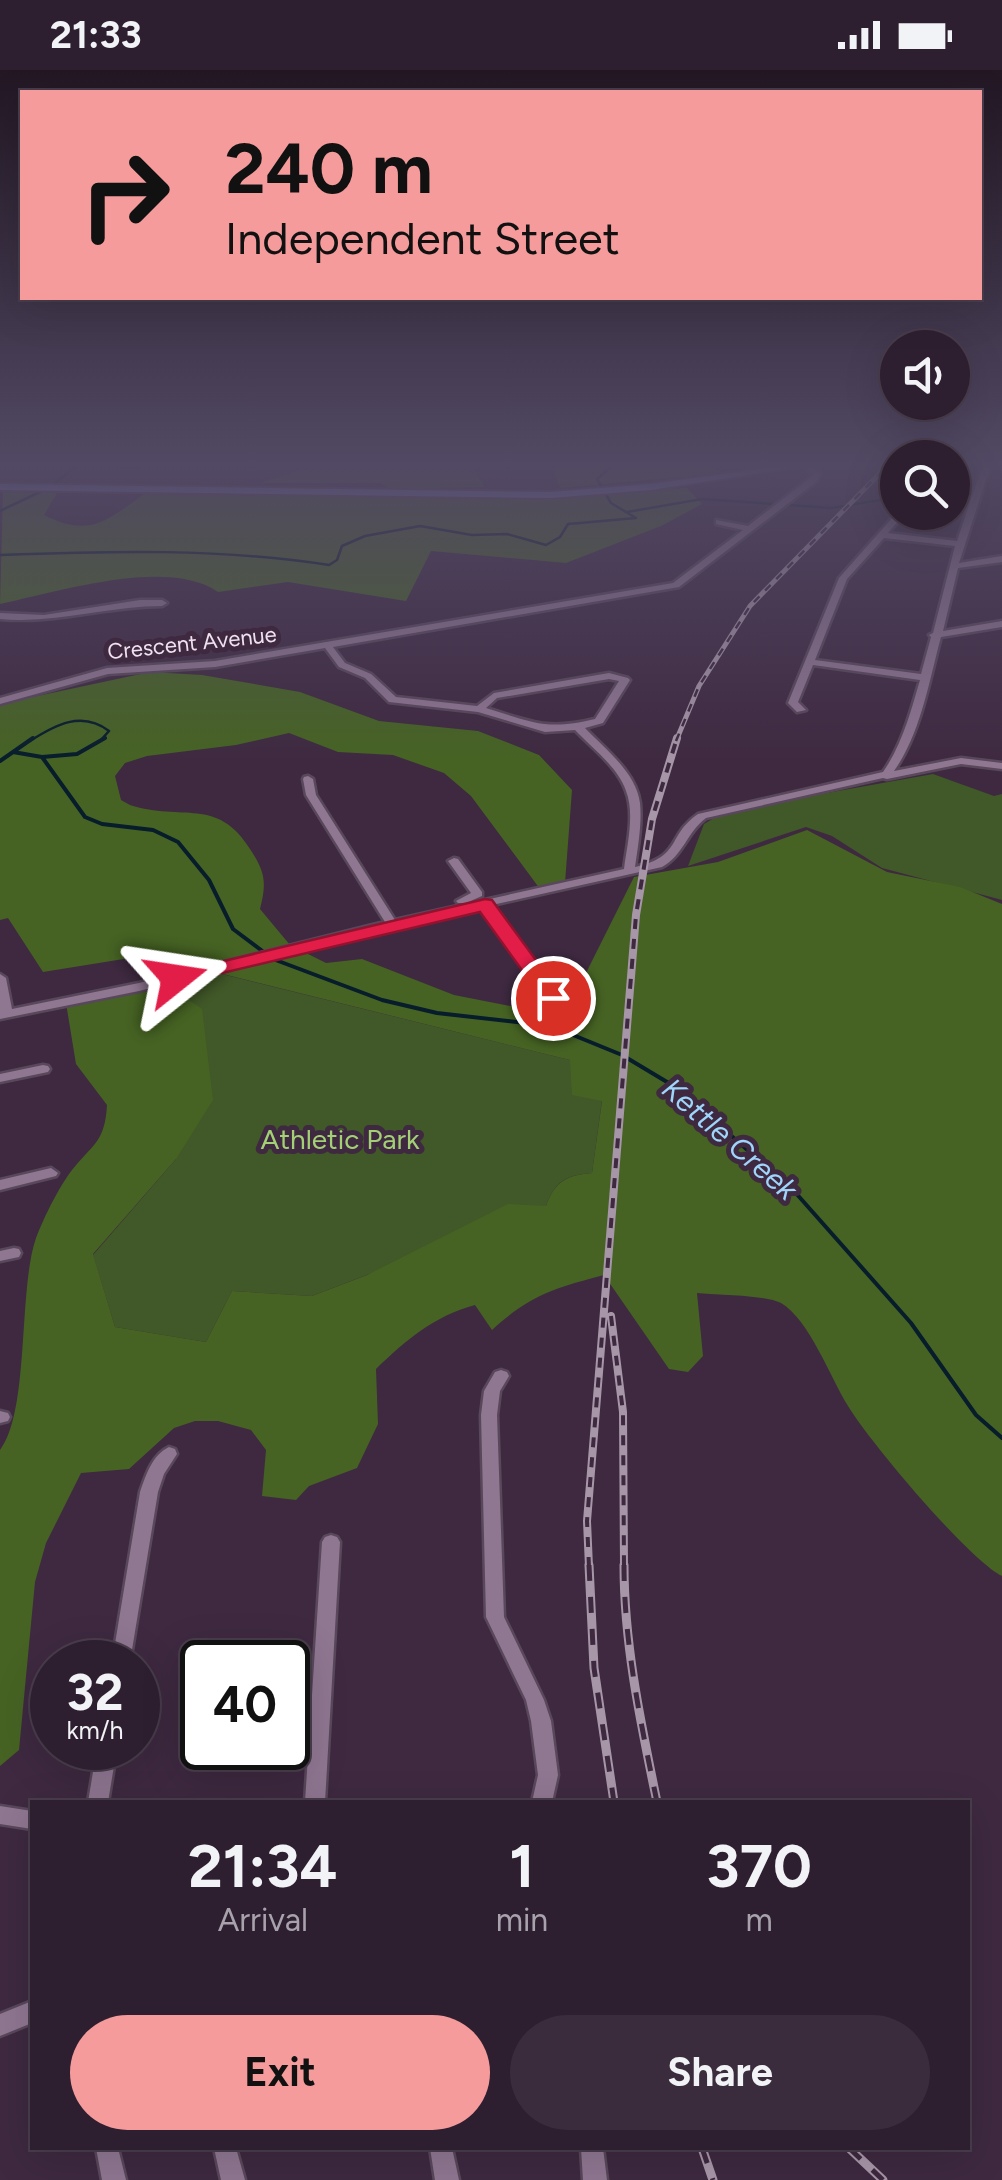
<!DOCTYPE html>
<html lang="en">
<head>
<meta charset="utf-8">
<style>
	body { margin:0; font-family:Figtree,sans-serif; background:#3a2c3c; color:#f1f3f6; height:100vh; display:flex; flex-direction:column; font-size:38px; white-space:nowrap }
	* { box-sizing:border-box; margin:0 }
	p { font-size:32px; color:#a7a2ab }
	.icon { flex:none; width:55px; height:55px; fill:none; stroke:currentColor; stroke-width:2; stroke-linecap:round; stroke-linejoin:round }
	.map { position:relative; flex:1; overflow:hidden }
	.side { position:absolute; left:30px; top:1730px; width:940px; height:350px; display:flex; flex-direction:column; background:#2e1f30; border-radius:0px; box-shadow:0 10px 40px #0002,0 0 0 2px #493d4c }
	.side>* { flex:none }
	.top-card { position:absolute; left:20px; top:20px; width:962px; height:210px; border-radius:0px; box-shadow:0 10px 40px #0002,0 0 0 2px #493d4c; background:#f59b9b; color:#111; overflow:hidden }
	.buttons { position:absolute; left:880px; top:260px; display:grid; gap:20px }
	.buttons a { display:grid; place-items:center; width:90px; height:90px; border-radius:50%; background:#2e1f30; box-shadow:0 10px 40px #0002,0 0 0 2px #493d4c; font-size:50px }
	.speed { position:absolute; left:30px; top:1570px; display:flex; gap:20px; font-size:50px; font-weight:700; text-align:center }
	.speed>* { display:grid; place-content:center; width:130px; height:130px; border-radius:50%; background:#2e1f30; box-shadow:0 10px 40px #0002,0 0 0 2px #493d4c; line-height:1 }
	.speed small { font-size:25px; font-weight:400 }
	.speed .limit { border:5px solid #111; border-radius:15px; background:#fff; color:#111 }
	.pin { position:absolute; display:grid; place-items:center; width:85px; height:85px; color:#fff; margin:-42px; border:5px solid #fff; border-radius:50%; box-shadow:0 2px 10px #0007 }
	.me { position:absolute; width:110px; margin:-55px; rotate:75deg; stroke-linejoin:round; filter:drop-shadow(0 0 8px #0008) }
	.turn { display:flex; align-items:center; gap:35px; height:210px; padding:0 40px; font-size:45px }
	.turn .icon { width:130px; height:130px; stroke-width:2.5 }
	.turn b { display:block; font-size:70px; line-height:85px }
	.eta { display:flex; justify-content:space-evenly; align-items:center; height:170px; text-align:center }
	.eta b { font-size:60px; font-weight:700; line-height:70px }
	.cta { display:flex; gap:20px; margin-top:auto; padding:20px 40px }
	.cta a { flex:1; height:115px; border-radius:60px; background:#f59b9b; color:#111; font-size:40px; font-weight:700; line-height:115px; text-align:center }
	.cta a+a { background:#3a2c3c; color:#f1f3f6 }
	.status { display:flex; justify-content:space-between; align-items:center; height:70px; padding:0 50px; background:#2e1f30; direction:ltr }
	.status svg { height:28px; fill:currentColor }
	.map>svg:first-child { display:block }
	.green { fill:#415828 }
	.forest { fill:#466323; fill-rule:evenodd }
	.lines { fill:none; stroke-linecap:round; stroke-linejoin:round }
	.stream-far1 { stroke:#071d2b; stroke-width:2.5 }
	.stream { stroke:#071d2b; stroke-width:4 }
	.minor-casing { stroke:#59475b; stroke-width:5 }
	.major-casing { stroke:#59475b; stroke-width:4 }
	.minor { fill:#8f7691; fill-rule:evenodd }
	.major { fill:#808ccc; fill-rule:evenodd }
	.rail-far2-casing { stroke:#a796a8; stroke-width:5 }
	.rail-far1-casing { stroke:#a796a8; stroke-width:8 }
	.rail-casing { stroke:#a796a8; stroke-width:9 }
	.rail-far2 { stroke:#3e2940; stroke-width:2.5; stroke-dasharray:8; stroke-linecap:butt }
	.rail-far1 { stroke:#3e2940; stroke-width:4; stroke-dasharray:10; stroke-linecap:butt }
	.rail { stroke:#3e2940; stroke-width:5; stroke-dasharray:16; stroke-linecap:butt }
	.route { fill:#e11d48; stroke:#92132f; stroke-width:2.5 }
	.labels { text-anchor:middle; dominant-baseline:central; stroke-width:10; stroke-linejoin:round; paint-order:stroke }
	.far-street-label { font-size:22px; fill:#efe1f0; stroke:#3e2940 }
	.park-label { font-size:28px; fill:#a3cf75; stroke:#3e2940 }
	.water-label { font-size:30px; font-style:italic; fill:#9fd5fa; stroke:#3e2940 }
</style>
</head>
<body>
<div class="status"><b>21:33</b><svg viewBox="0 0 49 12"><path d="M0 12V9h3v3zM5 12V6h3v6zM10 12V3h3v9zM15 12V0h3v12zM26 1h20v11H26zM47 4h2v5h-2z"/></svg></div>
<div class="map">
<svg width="1002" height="2110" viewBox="0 0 1002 2110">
	<rect width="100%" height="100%" fill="#3e2940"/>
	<path class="green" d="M933,704L994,726L1002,724V830L882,798L832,766L806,757L688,796L704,754L726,741Z
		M222,904L570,990L602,1030L592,1103C566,1105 555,1111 546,1136L312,1226L232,1221L206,1272L115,1257L93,1185L176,1089L168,917Z"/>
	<path class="forest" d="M311,397H472L485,417L390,419L381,413H261Z
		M552,397H713L722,403L560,418Z
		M687,418L702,434L661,456L566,493L431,481L406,531L288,512L218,522C167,487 58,522 0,534L3,422L57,423L44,445C89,468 107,451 144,424L503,428Z
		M150,602L202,605L300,622L379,651L478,661L539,685L572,720L565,813L540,819L471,726L444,703L393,685L338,682L289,663L236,675L147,686L125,693L115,706L121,730L130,735C182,752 217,726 250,779C265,802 267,812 260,839L290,875L326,893L362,889L454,925L526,939L575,925L634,807L718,792L807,760L887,802L960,817L1002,834V1506C969,1490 869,1371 848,1336C831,1309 809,1249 781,1233C765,1225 717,1225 697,1223L703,1286L688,1302L669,1299L604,1205C555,1218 530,1225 492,1260L475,1235C434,1246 406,1270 376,1299L378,1354L357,1398L309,1416L296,1430L262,1426L266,1380L251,1360L218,1351H195L174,1358L129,1399L81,1403L46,1473L35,1512L19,1680L0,1696V1380C30,1341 18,1219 36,1168C44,1147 59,1117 72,1100C93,1074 105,1072 107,1035L76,994L66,933L147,915L136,887L43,902L8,848L0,850V634ZM223,904L570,990L572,1025L602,1031L592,1103C567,1105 555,1111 546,1136L508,1134L367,1205L312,1226L232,1221L206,1272L115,1257L93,1184L176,1089L213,1030L202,939L169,917Z"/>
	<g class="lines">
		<path class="stream-far1" d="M123,397H139
			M52,416L75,397
			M0,441L44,420
			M627,442L702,429L832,438L898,427
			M0,485C109,481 221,478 329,495L337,490L342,476L365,466L420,456L472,465L507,464L546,475L560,467L568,454L636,448L611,433L597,409L611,397
			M30,671C55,655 82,640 109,661L100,671"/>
		<path class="stream" d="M13,682L33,668
			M42,687L77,684L105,668
			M0,691L13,682L42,687L85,747L102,754L153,760L178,772L209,810L233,859L273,889L382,930L437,943L551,956L622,985L677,1018L794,1121L911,1253L976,1345L1002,1368"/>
		<g class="minor-casing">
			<path id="minor" d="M805,397H813L821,405L816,412L679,517L333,577L345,593L371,604L396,627L477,636L494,623L609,603L628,608L630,610L603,653L585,658C605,679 636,702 640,733C642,754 638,776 635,797C683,786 666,766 698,744L883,702C902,675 911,641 920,610L813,595L798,632L806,640L797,642L788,633L839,508L893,447L900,449L888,463L957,471L982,397H990L959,493L1002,486V492L958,498L943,561L1002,551V557L941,567C929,611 921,663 894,701L961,688L1002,693V699L961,694L887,709L883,708L706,748C687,762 683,786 662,797L492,835L557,924L559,927L557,930H549L482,838L392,858L139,921L0,949V904L6,908L12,939L139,913L385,852L306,725L303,709L304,707L308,706L313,709L316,725L395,850L624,799C627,775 635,744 626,721C618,697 592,678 575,660L545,662L478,642L389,632L365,608L339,597L325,578L215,597L108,604L0,634V628L107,598L215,591L673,513L743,460L716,454V450L748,456L810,408L813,405ZM884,468L955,476L933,563L929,565L931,567L921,604L815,590L847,509ZM609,609L619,611L595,649C547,661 532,652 486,638L497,628Z
				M140,530H162L167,533L162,536C107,536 55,554 0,549V543L44,545Z
				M454,788L458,789L482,822V826L466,833H458L456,831L471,823L448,791Z
				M43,995L48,996L50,999L48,1002L0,1012V1004Z
				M51,1098L58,1103L56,1106L0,1120V1110Z
				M14,1178L19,1179L21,1183L19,1187L0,1191V1181Z
				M501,1300L507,1302L509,1306L500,1321L497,1345L504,1547L544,1630L551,1651L558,1705L552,1732H532L538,1705L531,1651L526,1630L486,1547L481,1345L484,1321L495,1302Z
				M0,1341L8,1343L10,1347L8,1351L0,1353Z
				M169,1377L175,1379L177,1384L164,1404L158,1422L130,1592H112L140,1422C146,1405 152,1385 169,1377Z
				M331,1465L337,1467L340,1472L325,1732H305L322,1472L325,1467Z
				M97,1678H117L108,1732H88Z
				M0,1736L32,1741V1759L0,1754Z
				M32,1931V1953L0,1966V1944Z
				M96,2078H118L126,2110H102Z
				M214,2078H236L245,2110H221Z
				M430,2078H452L459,2110H435Z
				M581,2078H603L607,2110H583Z"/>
		</g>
		<g class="major-casing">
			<path id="major" d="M773,397H797L651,420L550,428L0,420V414L550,422L651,414Z"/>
		</g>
		<use href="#minor" class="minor"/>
		<use href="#major" class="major"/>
		<g class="rail-far2-casing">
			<path id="rail-far2" d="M676,671L699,616L750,536L886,397"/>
		</g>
		<g class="rail-far1-casing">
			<path id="rail-far1" d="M611,1246L623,1342L624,1497
				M589,1497L587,1451L636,845L652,749L677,668"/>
		</g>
		<g class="rail-casing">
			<path id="rail" d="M589,1495L594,1598L614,1732
				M624,1495C624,1575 641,1654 657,1732
				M702,2078L713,2110
				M849,2078L883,2110"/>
		</g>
		<use href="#rail-far2" class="rail-far2"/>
		<use href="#rail-far1" class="rail-far1"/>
		<use href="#rail" class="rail"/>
	</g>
	<linearGradient id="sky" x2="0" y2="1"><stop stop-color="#221723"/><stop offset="0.57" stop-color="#524964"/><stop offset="1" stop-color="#524964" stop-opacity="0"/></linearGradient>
	<rect width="1002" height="692" fill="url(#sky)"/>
	<path class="route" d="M485,829L492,830L560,923V932H545L480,842L176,914L166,908L169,904Z"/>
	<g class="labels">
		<g class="far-street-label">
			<text transform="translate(192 573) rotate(-6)">Crescent Avenue</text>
		</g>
		<g class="park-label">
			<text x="340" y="1069">Athletic Park</text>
		</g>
		<g class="water-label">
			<text transform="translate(730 1069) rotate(41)">Kettle Creek</text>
		</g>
	</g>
</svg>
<div class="buttons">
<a><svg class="icon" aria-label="sound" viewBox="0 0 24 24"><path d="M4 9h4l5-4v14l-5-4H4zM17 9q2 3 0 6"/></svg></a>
<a><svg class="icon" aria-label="search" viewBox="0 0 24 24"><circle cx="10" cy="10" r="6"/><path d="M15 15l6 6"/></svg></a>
</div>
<div class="speed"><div>32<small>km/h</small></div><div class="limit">40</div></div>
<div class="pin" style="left:553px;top:928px;background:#d93025"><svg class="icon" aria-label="arrive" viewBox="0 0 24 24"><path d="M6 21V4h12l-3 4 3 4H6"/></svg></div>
<svg class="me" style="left:176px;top:908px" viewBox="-20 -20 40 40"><path d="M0-17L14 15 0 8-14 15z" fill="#e11d48" stroke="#fff" stroke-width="4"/></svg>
<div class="top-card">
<div class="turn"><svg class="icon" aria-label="right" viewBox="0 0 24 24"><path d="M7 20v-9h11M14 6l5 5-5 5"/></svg><div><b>240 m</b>Independent Street</div></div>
</div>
<section class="side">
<div class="eta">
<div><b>21:34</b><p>Arrival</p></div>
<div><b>1</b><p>min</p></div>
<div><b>370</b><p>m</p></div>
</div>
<div class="cta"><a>Exit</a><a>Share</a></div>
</section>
</div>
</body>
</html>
